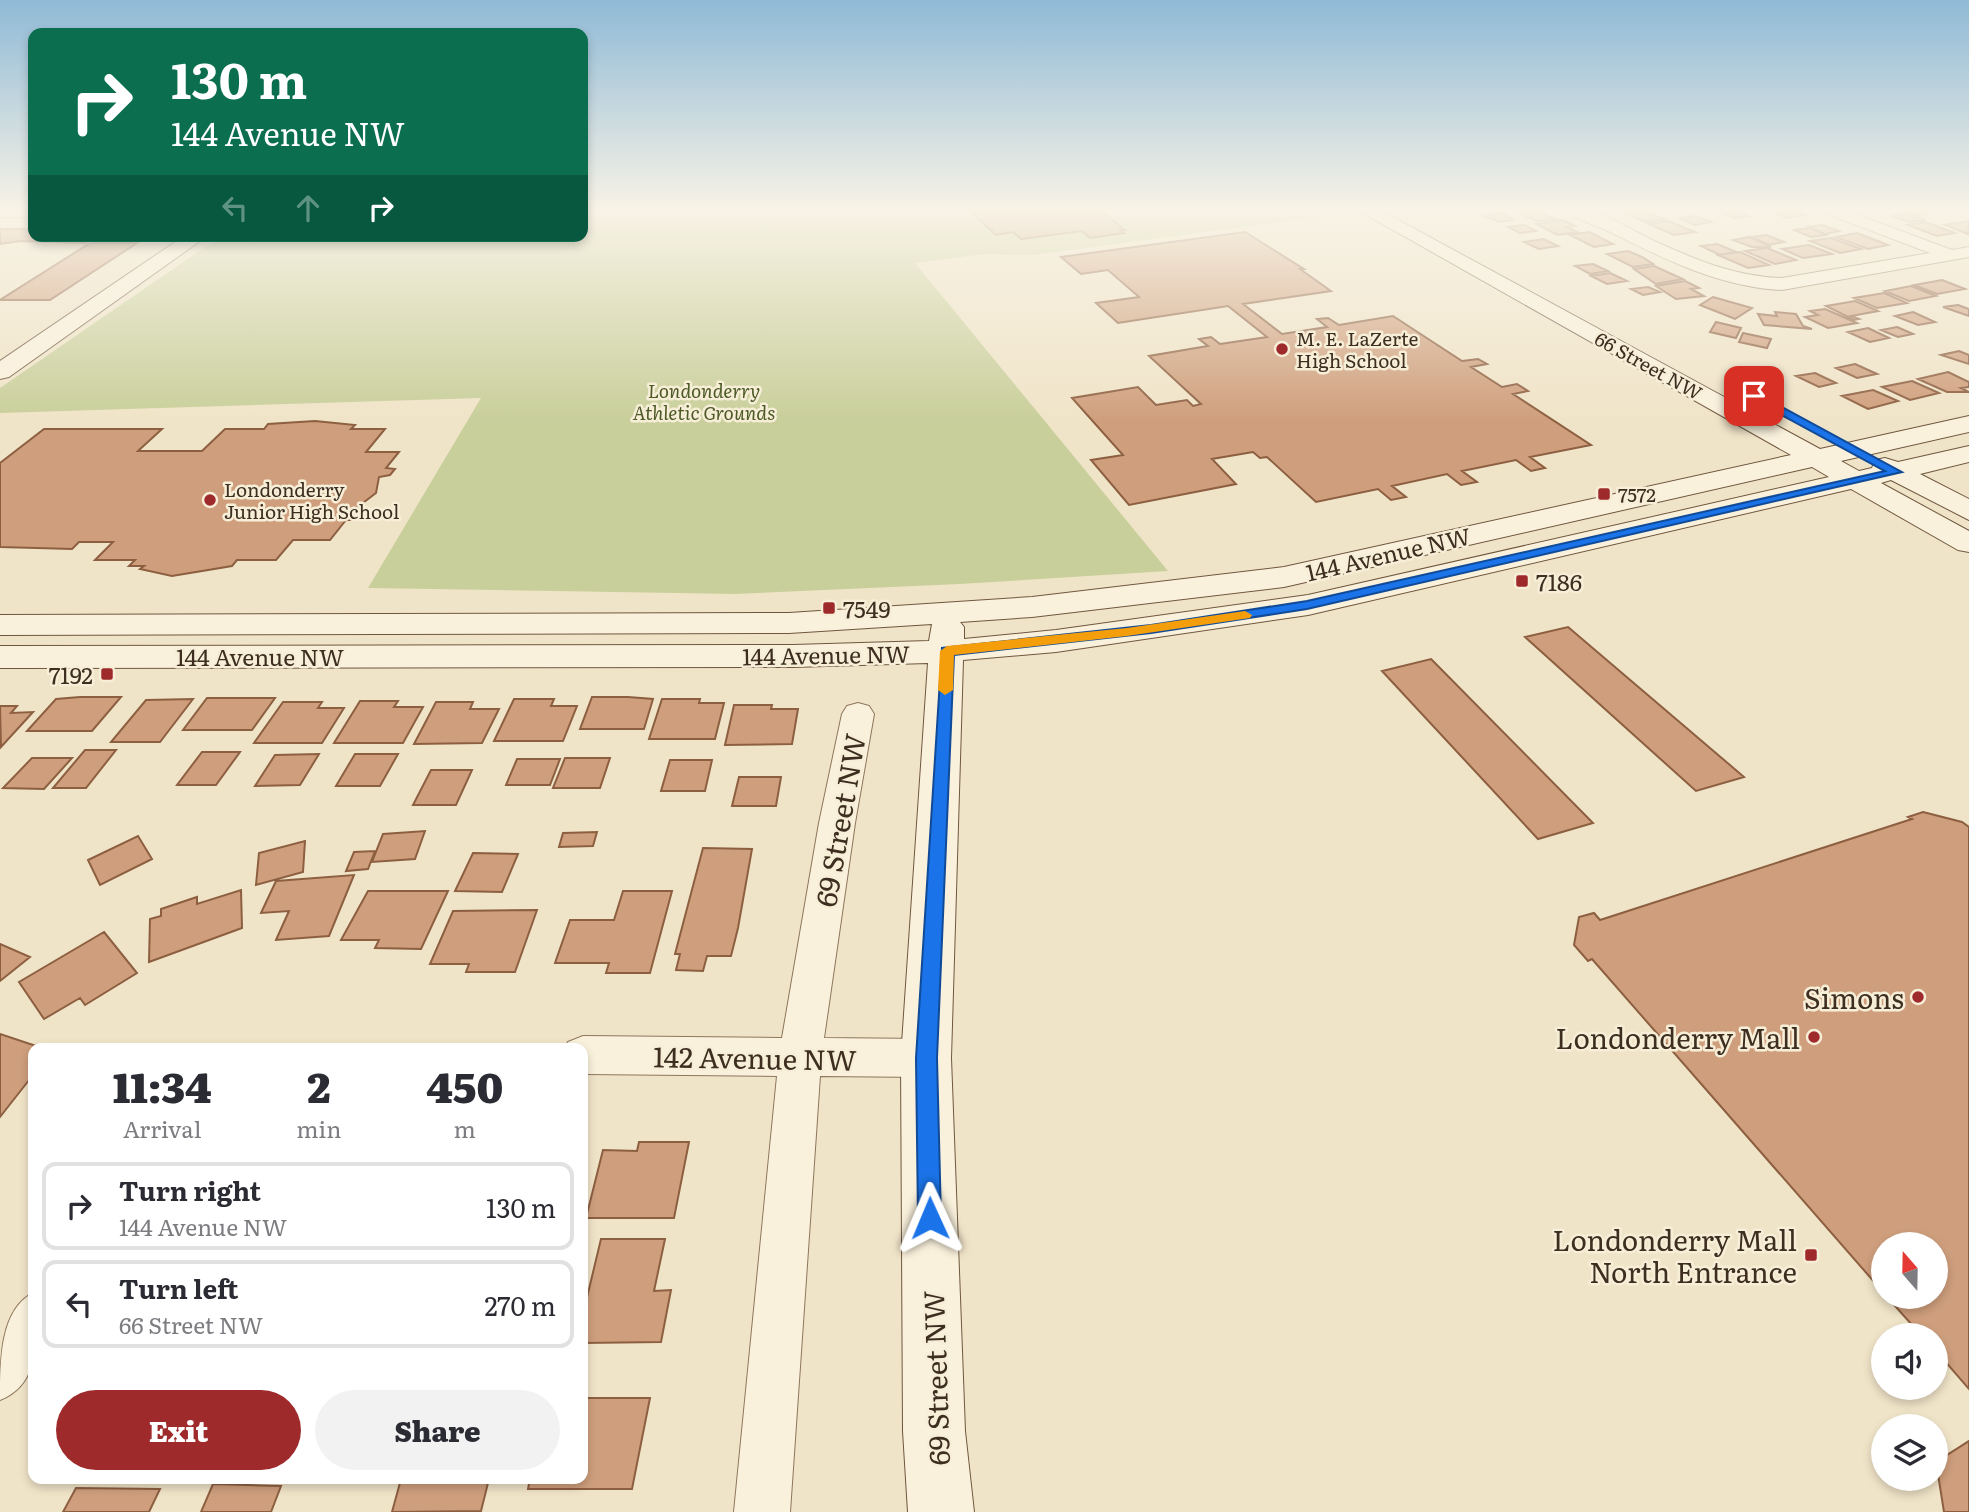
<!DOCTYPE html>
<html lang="en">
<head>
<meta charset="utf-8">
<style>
	body { margin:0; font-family:Literata,serif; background:#f2f2f3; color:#2b2b33; height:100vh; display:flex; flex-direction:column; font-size:26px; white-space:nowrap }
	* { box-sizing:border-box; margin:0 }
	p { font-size:23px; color:#7c7c81 }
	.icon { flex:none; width:38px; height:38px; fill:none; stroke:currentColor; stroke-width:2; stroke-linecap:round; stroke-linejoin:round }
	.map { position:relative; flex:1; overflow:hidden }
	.panel { position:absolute; left:28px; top:1043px; width:560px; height:441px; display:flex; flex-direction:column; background:#fff; border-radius:14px; box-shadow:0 4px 10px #0003 }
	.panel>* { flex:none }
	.hud { position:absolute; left:28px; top:28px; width:560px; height:214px; border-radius:14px; box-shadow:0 4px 10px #0003; background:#0b6e4f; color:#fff; overflow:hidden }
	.needle { width:46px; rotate:340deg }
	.buttons { position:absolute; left:1871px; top:1232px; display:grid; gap:14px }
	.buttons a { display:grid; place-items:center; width:77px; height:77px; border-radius:50%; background:#fff; box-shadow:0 4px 10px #0003; font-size:35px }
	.pin { position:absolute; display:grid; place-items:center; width:60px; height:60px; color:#fff; margin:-30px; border-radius:14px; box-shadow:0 4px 10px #0006 }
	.me { position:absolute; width:77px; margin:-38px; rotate:359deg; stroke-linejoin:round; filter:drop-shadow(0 0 5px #0008) }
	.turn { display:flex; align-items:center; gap:24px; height:147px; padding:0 28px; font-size:32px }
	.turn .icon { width:91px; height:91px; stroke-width:2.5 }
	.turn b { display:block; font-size:49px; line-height:60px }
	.lanes { display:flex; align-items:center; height:66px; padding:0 28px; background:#0003; justify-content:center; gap:35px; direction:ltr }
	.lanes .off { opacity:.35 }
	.eta { display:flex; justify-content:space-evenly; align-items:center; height:119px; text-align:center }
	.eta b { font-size:42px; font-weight:800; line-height:49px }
	.button { display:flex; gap:14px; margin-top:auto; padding:14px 28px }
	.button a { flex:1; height:80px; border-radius:42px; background:#9e2a2b; color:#fff; font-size:28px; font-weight:800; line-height:80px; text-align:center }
	.button a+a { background:#f2f2f3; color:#2b2b33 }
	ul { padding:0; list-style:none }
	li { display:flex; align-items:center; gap:21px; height:88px; margin:0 14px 10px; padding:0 14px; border:4px solid #e1e1e2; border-radius:14px }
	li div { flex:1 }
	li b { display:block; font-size:26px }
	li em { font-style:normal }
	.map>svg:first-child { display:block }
	.green { fill:#c9cf9b }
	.building { fill:#cf9f7d; stroke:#8d5f41; stroke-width:2 }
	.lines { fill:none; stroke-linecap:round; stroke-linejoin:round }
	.street-casing { stroke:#8d765c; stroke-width:2 }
	.secondary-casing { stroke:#6f573f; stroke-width:2 }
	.street { fill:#faf1dc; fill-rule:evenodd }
	.secondary { fill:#faf1dc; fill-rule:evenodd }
	.route { fill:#1a73e8; stroke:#114b97; stroke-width:2 }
	.slow { fill:#f59e0b }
	.poi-dot { fill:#9e2a2b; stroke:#f7eed8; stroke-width:2.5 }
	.labels { text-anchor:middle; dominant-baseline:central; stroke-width:5; stroke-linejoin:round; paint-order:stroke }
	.far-poi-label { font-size:19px; fill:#3d2e20; stroke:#f7eed8; text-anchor:start }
	.far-street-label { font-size:19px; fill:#3d2e20; stroke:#f7eed8 }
	.far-park-label { font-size:19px; font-style:italic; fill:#4d5a26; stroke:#f7eed8 }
	.street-label { font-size:23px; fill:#3d2e20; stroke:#f7eed8 }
	.poi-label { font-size:23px; fill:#3d2e20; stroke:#f7eed8; text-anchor:start }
	.near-street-label { font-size:28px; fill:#3d2e20; stroke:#f7eed8 }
	.near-poi-label { font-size:28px; fill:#3d2e20; stroke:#f7eed8; text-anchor:end }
</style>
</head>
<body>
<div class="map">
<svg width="1969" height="1512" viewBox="0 0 1969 1512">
	<rect width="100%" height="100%" fill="#f0e4c8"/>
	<path class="green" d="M583,209H1333L1342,214L1033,255L984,254L915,263L1168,571L960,584L735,594L368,588L481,398L0,413V388L221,236H583Z"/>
	<path class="building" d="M968,209H1098L1125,230H1120L1124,233L1090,238L1082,231L1021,239L1013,232L996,235Z
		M1534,209L1555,219L1537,221L1514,211Z
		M1640,209L1665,219L1646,222L1619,211Z
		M1763,209H1790L1805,215L1787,218Z
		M1897,209H1917L1931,213L1916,216Z
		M1733,210L1748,216L1735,218L1720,212Z
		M1502,213L1513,220L1500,222L1485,216Z
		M1907,214L1925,220L1909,222L1891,216Z
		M1696,216L1711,222L1695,225L1680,218Z
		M1563,220L1575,226L1567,227L1577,232L1558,235L1536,224Z
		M1668,221L1695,232L1674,235L1649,224Z
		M1969,221L1968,234L1945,225Z
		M1925,222L1955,233L1937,236L1908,225Z
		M1524,225L1536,231L1520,233L1508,227Z
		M1822,225L1839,231L1825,234L1809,227Z
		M1809,228L1826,235L1811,237L1794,230Z
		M0,229H33V236H96L85,243L20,241L0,244Z
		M1245,232L1304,269H1300L1331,291L1243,304L1282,334L1327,327L1317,319L1328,318L1339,325L1393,316L1462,361L1478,359L1487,364L1471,367L1502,387L1517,384L1528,391L1513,394L1591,445L1530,457L1545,468L1531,471L1516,460L1462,471L1477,482L1461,485L1447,474L1392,486L1406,497L1391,500L1378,489L1316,502L1267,457L1260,458L1253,452L1212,459L1236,484L1129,505L1091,460L1123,455L1072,398L1138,387L1156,405L1187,400L1193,406L1201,404L1149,356L1208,346L1199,339L1211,337L1220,344L1267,337L1228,306L1118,323L1096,303L1139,297L1108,270L1081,274L1061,257Z
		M1589,232L1613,244L1594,247L1570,235Z
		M1857,233L1888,245L1868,249L1836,237Z
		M1766,235L1784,242L1769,245L1752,237Z
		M1749,237L1771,247H1752L1733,240Z
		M1831,238L1861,249L1840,253L1810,241Z
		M1543,239L1558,246L1539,249L1524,242Z
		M90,243H137L50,300H0Z
		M1717,244L1736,252L1720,255L1701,246Z
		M1809,245L1832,254L1803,258L1782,249Z
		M1767,248L1796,260L1775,264L1745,251Z
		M1628,251L1642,257L1653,264L1633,267L1607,254Z
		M1740,252L1769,265L1748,268L1718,255Z
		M1593,264L1608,271L1590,274L1575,266Z
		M1654,266L1683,279L1656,284L1634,269Z
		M1610,273L1627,281L1607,284L1591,276Z
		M1942,280L1965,289L1937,294L1914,285Z
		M1685,281L1699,288L1691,289L1704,296L1676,299L1656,286Z
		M1911,286L1936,296L1909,301L1885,291Z
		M1648,287L1660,292L1643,295L1631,289Z
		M1884,293L1907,303L1877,308L1854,298Z
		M1713,297L1752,308L1735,319L1700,305Z
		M1855,301L1878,311L1851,316L1859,319L1854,320L1826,306Z
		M1958,305L1969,309V316L1943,307Z
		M1825,309L1857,323L1828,328L1805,317L1818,315L1810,311Z
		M1775,312L1796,314L1803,326L1812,329L1764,325L1758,314L1777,316Z
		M1913,312L1935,322L1918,325L1895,316Z
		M1716,322L1741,328L1736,338L1710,332Z
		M1897,327L1913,334L1898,337L1881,330Z
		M1868,328L1889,338L1870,342L1848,332Z
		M1743,333L1771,339L1767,348L1739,342Z
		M1959,351L1969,355V364L1941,355Z
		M1855,364L1877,374L1857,378L1836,368Z
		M1948,372L1969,382V387L1961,388L1969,392H1947L1918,379Z
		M1815,373L1836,383L1819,387L1796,376Z
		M1912,381L1939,393L1910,400L1882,387Z
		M1873,390L1898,401L1868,409L1842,396Z
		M315,421L355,425L351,429H385L366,452H399L386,468L395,469L390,475L379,477L376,493L351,512H361L356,520H346L330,540H293L276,560H237L232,566L172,576L140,569L144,566H129L135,560H95L113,542H79L72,549L0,547V463L44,429H162L138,451H202L225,429H264L268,424Z
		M1568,627L1744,777L1696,791L1525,637Z
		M1431,659L1593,823L1538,839L1382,671Z
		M80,697H121L92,731H27L56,699Z
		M592,697H628L653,699L644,729H580Z
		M207,698H275L252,730H183Z
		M193,699L160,742H111L146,700Z
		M514,699H554L551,706H577L563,741H494Z
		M662,699H700L699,703H724L715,739H649Z
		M360,701H398L394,707H423L403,743H334Z
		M283,702H322L318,708H344L322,743H254Z
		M436,702H473L470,709H499L482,743L414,744Z
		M734,705H772L771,709H798L792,744L725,745Z
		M0,706H17L11,713L33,712L1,747Z
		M85,750H116L86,788H53Z
		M202,752H240L216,785H177Z
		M319,754L300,785L255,786L275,755Z
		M355,754H398L380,786H336Z
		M32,758H72L44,789L3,788Z
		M565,758H610L600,788H553Z
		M517,759H560L550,785H506Z
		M670,760H712L705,791H661Z
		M431,770H472L456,805H413Z
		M739,777H781L776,806H732Z
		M1923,812L1962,822L1969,827V1389L1936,1351V1335H1921L1887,1297H1936V1244H1883V1292L1592,959L1588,961L1574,945L1579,917L1594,913L1600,920L1912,819L1908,817Z
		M425,831L415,859L372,862L383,834Z
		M597,832L593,846L559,847L563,833Z
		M138,836L152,859L100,885L88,860Z
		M305,841L303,872L256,885L259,853Z
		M703,848L752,849L738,928L731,956H707L703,971L676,970L680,954H675Z
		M375,851L368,869L346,871L354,852Z
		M473,853L518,854L502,892L455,891Z
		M354,875L329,936L276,940L289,911L261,913L276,881Z
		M241,890L242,928L149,962L150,919L161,916V909L197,897V904Z
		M368,891H448L421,949L375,948L379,940H341Z
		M623,891H672L650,973H606L609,963H555L570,920H614Z
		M537,910L515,972H466L469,964H430L453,911Z
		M104,932L137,973L85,1005L80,998L44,1019L19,982Z
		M0,944L30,957L0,981Z
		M0,1034L42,1048H33V1075L0,1117Z
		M639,1142H689L674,1218H586L603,1150L637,1151Z
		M601,1239H665L654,1291L671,1290L661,1342L583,1343V1314Z
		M583,1398H650L632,1489H528L530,1479H583Z
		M1969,1441V1512H1944L1936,1462Z
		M401,1479H489L481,1511L392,1512Z
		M213,1484L281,1486L271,1512H201Z
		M76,1488L160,1489L149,1512H63Z"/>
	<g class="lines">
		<g class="street-casing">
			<path id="street" d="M0,209H33V217H0Z
				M1566,209C1597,207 1625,227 1652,240C1694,259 1735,277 1782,278L1930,253L1822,212L1820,209H1842L1952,250L1969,247V257L1782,290C1718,287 1660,257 1604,229C1592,224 1574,219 1566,209Z
				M858,703L869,706L874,714L855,823L824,1038L926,1039L941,1045L947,1058L941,1071L926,1077L820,1076L790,1512H734L777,1076L583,1074V1048H565L568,1042L583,1036L782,1038L819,823L842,714L847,706Z
				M33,1293C33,1334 45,1382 0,1400C0,1360 0,1310 33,1293Z"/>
		</g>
		<g class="secondary-casing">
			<path id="secondary" d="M1356,209H1378L1820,449L1969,416V432L1841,461L1859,471L1872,468L1875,460L1885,458L1898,462L1969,446V462L1920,474L1969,499V520L1891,480L1881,483L1969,531V552L1958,550L1851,489L1308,615L1056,652L963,660L951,1058L965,1431L974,1512H908L903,1431L901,1058L928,663L793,667L0,668V646L793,645L929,641L932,624L789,633L0,635V615L789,613L1032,597L1284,567L1791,455ZM1812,467L1829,477L1308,595L1056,630L964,639V627L960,622L1032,617L1284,587Z
				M184,236H207L9,377L0,379V361Z"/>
		</g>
		<use href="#street" class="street"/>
		<use href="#secondary" class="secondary"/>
	</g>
	<linearGradient id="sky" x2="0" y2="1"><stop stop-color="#8fbad6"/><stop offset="0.5" stop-color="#f8f3e6"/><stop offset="1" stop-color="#f8f3e6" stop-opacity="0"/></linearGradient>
	<rect width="1969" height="420" fill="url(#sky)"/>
	<path class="route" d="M1750,394H1758L1902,472L1307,609L1151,633L954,655L937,1058L941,1218L938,1226L930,1229L922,1226L918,1218L916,1058L942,648L1151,625L1307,601L1885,471L1750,398Z"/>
	<path class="slow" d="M1245,611L1252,615L1250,618L1127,636L954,655L953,690L945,695L938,690L940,651L947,646L1127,628Z"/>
	<g class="poi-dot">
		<circle cx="1282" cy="349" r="7"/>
		<rect x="1597" y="487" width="14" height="14" rx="3.5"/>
		<circle cx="210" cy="500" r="7"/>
		<rect x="1515" y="574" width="14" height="14" rx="3.5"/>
		<rect x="822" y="601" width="14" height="14" rx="3.5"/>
		<rect x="100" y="667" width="14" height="14" rx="3.5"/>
		<circle cx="1918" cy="997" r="7"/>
		<circle cx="1814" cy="1037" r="7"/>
		<rect x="1804" y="1248" width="14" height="14" rx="3.5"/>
	</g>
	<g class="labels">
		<g class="far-poi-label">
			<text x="1296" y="338">M. E. LaZerte<tspan x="1296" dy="22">High School</tspan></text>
			<text x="224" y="489">Londonderry<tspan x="224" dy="22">Junior High School</tspan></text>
			<text x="1618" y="494">7572</text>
		</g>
		<g class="far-street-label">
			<text transform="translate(1649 365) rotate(29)">66 Street NW</text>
		</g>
		<g class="far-park-label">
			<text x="704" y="390">Londonderry<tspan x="704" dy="22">Athletic Grounds</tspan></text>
		</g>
		<g class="street-label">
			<text transform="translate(1388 553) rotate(-13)">144 Avenue NW</text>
			<text transform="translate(826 654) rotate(-1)">144 Avenue NW</text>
			<text x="260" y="656">144 Avenue NW</text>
		</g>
		<g class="poi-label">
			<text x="1536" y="581">7186</text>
			<text x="843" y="608">7549</text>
			<text x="93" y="674" text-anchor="end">7192</text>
		</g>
		<g class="near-street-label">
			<text transform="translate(839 820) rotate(-80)">69 Street NW</text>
			<text transform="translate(755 1057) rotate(1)">142 Avenue NW</text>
			<text transform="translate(935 1378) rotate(-92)">69 Street NW</text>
		</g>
		<g class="near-poi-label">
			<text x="1904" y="997">Simons</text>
			<text x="1800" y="1037">Londonderry Mall</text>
			<text x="1797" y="1239">Londonderry Mall<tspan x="1797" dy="32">North Entrance</tspan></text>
		</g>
	</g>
</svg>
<div class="buttons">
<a><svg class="needle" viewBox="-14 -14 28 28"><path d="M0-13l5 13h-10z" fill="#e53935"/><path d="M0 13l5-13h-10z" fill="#7c7c81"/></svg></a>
<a><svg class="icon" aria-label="sound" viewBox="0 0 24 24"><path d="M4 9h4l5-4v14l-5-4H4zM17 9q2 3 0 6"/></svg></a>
<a><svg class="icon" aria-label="layers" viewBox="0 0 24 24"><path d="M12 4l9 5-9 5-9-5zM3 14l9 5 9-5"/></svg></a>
</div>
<div class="pin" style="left:1754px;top:396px;background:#d93025"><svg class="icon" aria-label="arrive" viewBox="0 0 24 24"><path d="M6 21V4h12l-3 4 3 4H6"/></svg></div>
<svg class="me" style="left:930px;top:1218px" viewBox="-20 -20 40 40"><path d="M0-17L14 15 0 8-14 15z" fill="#1a73e8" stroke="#fff" stroke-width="4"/></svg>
<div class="hud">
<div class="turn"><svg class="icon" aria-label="right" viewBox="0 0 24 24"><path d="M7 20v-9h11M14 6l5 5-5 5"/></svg><div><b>130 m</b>144 Avenue NW</div></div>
<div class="lanes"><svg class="icon off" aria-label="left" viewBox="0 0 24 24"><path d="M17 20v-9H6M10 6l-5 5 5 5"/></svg><svg class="icon off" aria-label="ahead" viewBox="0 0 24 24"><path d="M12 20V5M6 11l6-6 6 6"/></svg><svg class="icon" aria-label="right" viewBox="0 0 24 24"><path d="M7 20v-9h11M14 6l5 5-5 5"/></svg></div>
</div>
<section class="panel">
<div class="eta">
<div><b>11:34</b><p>Arrival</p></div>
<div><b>2</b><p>min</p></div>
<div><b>450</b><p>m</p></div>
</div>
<ul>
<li><svg class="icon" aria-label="right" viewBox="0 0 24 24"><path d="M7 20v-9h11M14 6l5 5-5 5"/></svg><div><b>Turn right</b><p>144 Avenue NW</p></div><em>130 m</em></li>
<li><svg class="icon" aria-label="left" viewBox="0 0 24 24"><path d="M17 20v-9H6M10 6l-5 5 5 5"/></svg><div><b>Turn left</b><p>66 Street NW</p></div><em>270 m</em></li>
</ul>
<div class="button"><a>Exit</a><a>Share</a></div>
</section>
</div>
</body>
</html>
